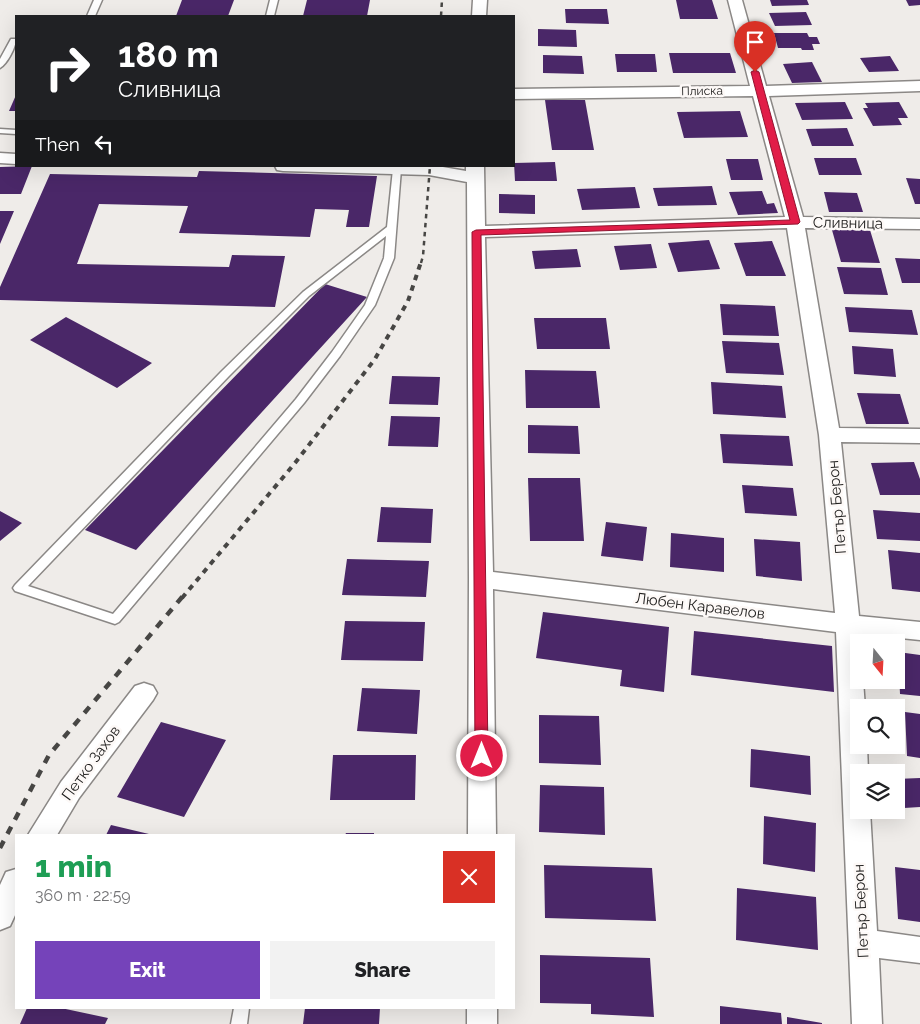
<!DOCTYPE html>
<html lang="en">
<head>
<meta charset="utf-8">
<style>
	body { margin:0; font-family:Raleway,sans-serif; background:#f2f2f2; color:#202124; height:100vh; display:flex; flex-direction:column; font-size:19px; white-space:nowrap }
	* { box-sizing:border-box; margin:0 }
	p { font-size:16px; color:#757577 }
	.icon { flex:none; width:28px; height:28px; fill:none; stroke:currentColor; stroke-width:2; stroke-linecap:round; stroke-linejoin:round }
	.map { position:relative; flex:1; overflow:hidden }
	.panel { position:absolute; left:15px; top:834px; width:500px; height:175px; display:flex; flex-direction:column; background:#fff; border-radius:0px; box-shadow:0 5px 20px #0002 }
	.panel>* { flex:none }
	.top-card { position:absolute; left:15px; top:15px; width:500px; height:152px; border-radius:0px; box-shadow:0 5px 20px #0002; background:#202124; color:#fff; overflow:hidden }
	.needle { width:32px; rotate:162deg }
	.fabs { position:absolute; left:850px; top:634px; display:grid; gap:10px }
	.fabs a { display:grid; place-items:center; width:55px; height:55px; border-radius:0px; background:#fff; box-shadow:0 5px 20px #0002; font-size:25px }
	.pin { position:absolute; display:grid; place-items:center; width:42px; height:42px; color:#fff; margin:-51px -21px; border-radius:50% 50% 50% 0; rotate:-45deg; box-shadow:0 0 5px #0007 }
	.pin .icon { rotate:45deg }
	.me { position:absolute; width:55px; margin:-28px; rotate:0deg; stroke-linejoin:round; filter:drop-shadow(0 0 4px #0008) }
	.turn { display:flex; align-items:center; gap:18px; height:105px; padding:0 20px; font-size:22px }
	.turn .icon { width:65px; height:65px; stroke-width:2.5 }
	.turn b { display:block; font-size:35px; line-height:42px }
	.then { display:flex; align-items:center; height:48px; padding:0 20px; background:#0003; gap:10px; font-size:19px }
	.round { display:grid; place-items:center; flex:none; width:52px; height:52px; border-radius:0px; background:#f2f2f2 }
	.overview { display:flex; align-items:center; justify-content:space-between; height:85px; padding:0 20px }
	h1 { font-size:30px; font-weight:800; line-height:38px; color:#1e9e55 }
	.cta { display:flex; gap:10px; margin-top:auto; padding:10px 20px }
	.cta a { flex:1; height:58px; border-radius:0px; background:#7543ba; color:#fff; font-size:20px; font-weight:800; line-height:58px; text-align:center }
	.cta a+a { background:#f2f2f2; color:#202124 }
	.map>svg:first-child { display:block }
	.building { fill:#4a2768 }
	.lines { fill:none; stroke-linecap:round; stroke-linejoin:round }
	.service-casing { stroke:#8b8886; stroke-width:3 }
	.minor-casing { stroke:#8b8886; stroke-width:3 }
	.service { fill:#fff; fill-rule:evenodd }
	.minor { fill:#fff; fill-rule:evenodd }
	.rail-far2 { stroke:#474644; stroke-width:2.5; stroke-dasharray:4.5 4.5; stroke-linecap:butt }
	.rail-far1 { stroke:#474644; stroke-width:4; stroke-dasharray:5.5 5.5; stroke-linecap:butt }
	.rail { stroke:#474644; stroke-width:4.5; stroke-dasharray:8 8; stroke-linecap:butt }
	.route { fill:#e11d48; stroke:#92132f }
	.labels { text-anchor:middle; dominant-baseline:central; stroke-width:5; stroke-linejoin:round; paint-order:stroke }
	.far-street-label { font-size:12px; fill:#21201f; stroke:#fdf9f7 }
	.street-label { font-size:15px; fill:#21201f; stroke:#fdf9f7 }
</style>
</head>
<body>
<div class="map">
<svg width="920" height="1024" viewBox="0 0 920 1024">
	<rect width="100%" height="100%" fill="#efece9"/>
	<path class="building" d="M182,0H234L228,16H176Z
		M307,0H370L367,16H303Z
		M676,0H712L718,19H680Z
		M770,0H807L809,5L772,6Z
		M906,0H920V5L909,6Z
		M565,9H607L609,24L566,23Z
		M806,12L812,25L775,26L769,13Z
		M538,29L576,30L577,47L538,46Z
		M774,33H807L809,37H817L820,44H812L814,50H802L801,48H778Z
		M669,53H730L736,73H673Z
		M615,54H655L657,72H617Z
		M543,55L582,56L584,74L543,73Z
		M890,56L899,71L869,72L860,58Z
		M812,62L822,82L792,83L783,64Z
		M16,95V111H9Z
		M545,100H585L594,150H552Z
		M845,102L853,119L802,120L795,103Z
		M899,102L908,118H898L902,125L873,126L863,108H868L865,103Z
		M740,111L748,137L684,138L677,112Z
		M847,128L854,146H812L806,129Z
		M814,158H856L862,175H819Z
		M726,159H758L763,180H731Z
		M555,162L557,181H515L514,163Z
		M32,166L21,194H0V167Z
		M199,171L377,176L369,227H346L349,210L315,209L310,237L179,233L188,206L99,204L77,264L229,267L232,255L285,256L275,307L0,300V287L50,174L197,177Z
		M906,178L920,179V204H915Z
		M712,186L717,205L658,206L653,188Z
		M635,187L640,208L582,210L577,189Z
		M762,191L767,204L774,203L778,213L738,215L729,192Z
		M824,192L857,193L863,212H829Z
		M499,194L535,195V214L499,213Z
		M0,211H14L0,244Z
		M832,230H870L880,263L841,262Z
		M709,240L720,269L678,272L668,243Z
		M772,241L786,276H746L734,243Z
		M651,244L657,268L620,270L614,246Z
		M577,249L581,267L535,269L532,251Z
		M895,258L920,259V283H902Z
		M837,267L881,268L888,295L844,294Z
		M325,284L367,297L136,550L85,530Z
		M720,304L775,306L779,336L723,335Z
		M845,307L912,310L918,335L849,332Z
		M66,317L152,363L117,388L30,340Z
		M534,318H606L610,349H537Z
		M722,341L779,343L784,375L726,373Z
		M852,346L893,349L896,377L854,374Z
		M525,370L596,371L600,408H526Z
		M392,376L440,377L438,405L389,404Z
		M711,382L782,386L786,418L713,414Z
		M857,393L900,394L909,424H866Z
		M391,416L440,417L438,447L388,446Z
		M528,425L578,426L580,454L528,453Z
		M720,434L789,436L793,466L723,463Z
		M914,462L920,479V495H880L871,463Z
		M528,478H580L584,541H530Z
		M742,485L793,488L797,516L745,513Z
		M381,507L433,509L431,543L377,542Z
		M873,510L920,513V541L877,539Z
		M0,511L22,523L0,541Z
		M606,522L647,527L643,561L601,556Z
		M671,533L724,538V572L670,567Z
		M754,539L800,542L802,581L756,576Z
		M888,550L920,553V592L892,589Z
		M347,559L429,561L426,597L342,595Z
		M543,612L669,627L664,692L620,686L622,670L536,658Z
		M345,621L425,622L423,661L341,660Z
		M694,631L832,646L834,692L691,675Z
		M898,652L920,655V696L900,694Z
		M362,688L420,690L417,734L357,731Z
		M905,712L920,714V758L907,756Z
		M539,715L599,716L601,765L539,763Z
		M161,722L226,740L184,817L117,797Z
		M751,749L810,756L811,795L750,787Z
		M333,755H416L415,800H330Z
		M920,778V807L904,808L896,779Z
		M540,785L604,787L605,835L539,832Z
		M764,816L816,823L815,872L763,864Z
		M111,825L149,834V835H106Z
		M346,833H374V835H345Z
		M544,865L652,868L656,921L545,918Z
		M895,867L920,870V922L898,919Z
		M737,888L816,897L818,950L736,940Z
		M540,955L650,958L654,1017L591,1014V1004L540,1003Z
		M720,1006L781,1013L782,1024H720Z
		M27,1008H61L108,1018L105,1024H20Z
		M305,1008H380L379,1024H303Z
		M787,1017L822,1023V1024H787Z"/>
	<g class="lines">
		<g class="service-casing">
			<path id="service" d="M94,0H102L95,16H87Z
				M270,0H278L274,16H266Z
				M11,39H16C16,47 7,64 0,68V59Z
				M0,129L16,130V134L0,133Z
				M397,166L401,169L394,258L375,305L340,356L304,403L119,622L115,624L15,591L13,588L15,585L221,372L303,292L387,227L393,169ZM386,236L384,258L365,305L332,352L296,399L113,614L28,586L229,376L309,296Z
				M234,1008H249L247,1024H231Z"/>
		</g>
		<g class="minor-casing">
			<path id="minor" d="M473,0H487L486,16H472Z
				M728,0H742L766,86L920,81V91L769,96L803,217L920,219V229L805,228L839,428L920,429V443L841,442L859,616L920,622V640L861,634V642H859V680H863L865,708H859V745H867L868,772H859V810H870L877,931L920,937V963L879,958L882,1024H852L836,632L493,589L496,835H468L469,579L467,182L429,175L283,171L277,170L275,166H437L466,171V166H484L485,226L785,217L753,96L514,99V89L750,86ZM787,228L819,435L835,613L493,572L485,237Z
				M0,153L16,154V164L0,163Z
				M144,683L153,686L157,693L153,700L79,798L57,835H28L61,782L135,686Z
				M16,869V913L10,926L0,930V885L6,872Z
				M467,1008H497V1024H467Z"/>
		</g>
		<use href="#service" class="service"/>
		<use href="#minor" class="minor"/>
		<path class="rail-far2" d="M441,16L442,0
			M421,263L423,256L430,166"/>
		<path class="rail-far1" d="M182,598L295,463L375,359L408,301L421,262"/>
		<path class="rail" d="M0,848L49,755L183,596"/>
	</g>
	<path class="route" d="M755,70L759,72L800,222L798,224L481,235L488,756L486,760L482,762L477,760L475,756L472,232L476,230L790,220L751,72Z"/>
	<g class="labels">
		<g class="far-street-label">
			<text transform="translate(702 91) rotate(-1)">Плиска</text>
		</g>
		<g class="street-label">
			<text transform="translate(848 223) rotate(1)">Сливница</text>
			<text transform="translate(837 507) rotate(-95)">Петър Берон</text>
			<text transform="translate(700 606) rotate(7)">Любен Каравелов</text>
			<text transform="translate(91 763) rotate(-54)">Петко Захов</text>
			<text transform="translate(861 911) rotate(-93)">Петър Берон</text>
		</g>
	</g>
</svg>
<div class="fabs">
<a><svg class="needle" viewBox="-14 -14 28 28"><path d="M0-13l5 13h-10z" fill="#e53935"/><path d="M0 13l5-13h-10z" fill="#757577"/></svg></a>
<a><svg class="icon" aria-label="search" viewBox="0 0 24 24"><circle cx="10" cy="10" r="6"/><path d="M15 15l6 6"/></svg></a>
<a><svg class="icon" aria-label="layers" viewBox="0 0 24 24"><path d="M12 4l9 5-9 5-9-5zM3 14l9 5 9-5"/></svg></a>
</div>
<div class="pin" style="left:755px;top:72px;background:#d93025"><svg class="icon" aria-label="arrive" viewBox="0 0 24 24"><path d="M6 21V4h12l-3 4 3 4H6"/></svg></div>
<svg class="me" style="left:482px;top:756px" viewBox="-20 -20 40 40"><circle r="17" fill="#e11d48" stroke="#fff" stroke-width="3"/><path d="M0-11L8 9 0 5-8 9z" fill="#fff"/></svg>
<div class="top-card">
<div class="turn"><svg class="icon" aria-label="right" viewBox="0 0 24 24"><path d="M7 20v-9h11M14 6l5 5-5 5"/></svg><div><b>180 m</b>Сливница</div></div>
<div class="then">Then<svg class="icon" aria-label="left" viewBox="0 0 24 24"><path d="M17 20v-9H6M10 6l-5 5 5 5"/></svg></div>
</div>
<section class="panel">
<div class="overview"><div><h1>1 min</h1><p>360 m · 22:59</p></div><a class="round" style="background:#d93025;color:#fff"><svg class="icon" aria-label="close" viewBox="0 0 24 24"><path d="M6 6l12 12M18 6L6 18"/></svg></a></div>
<div class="cta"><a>Exit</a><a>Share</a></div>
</section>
</div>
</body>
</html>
